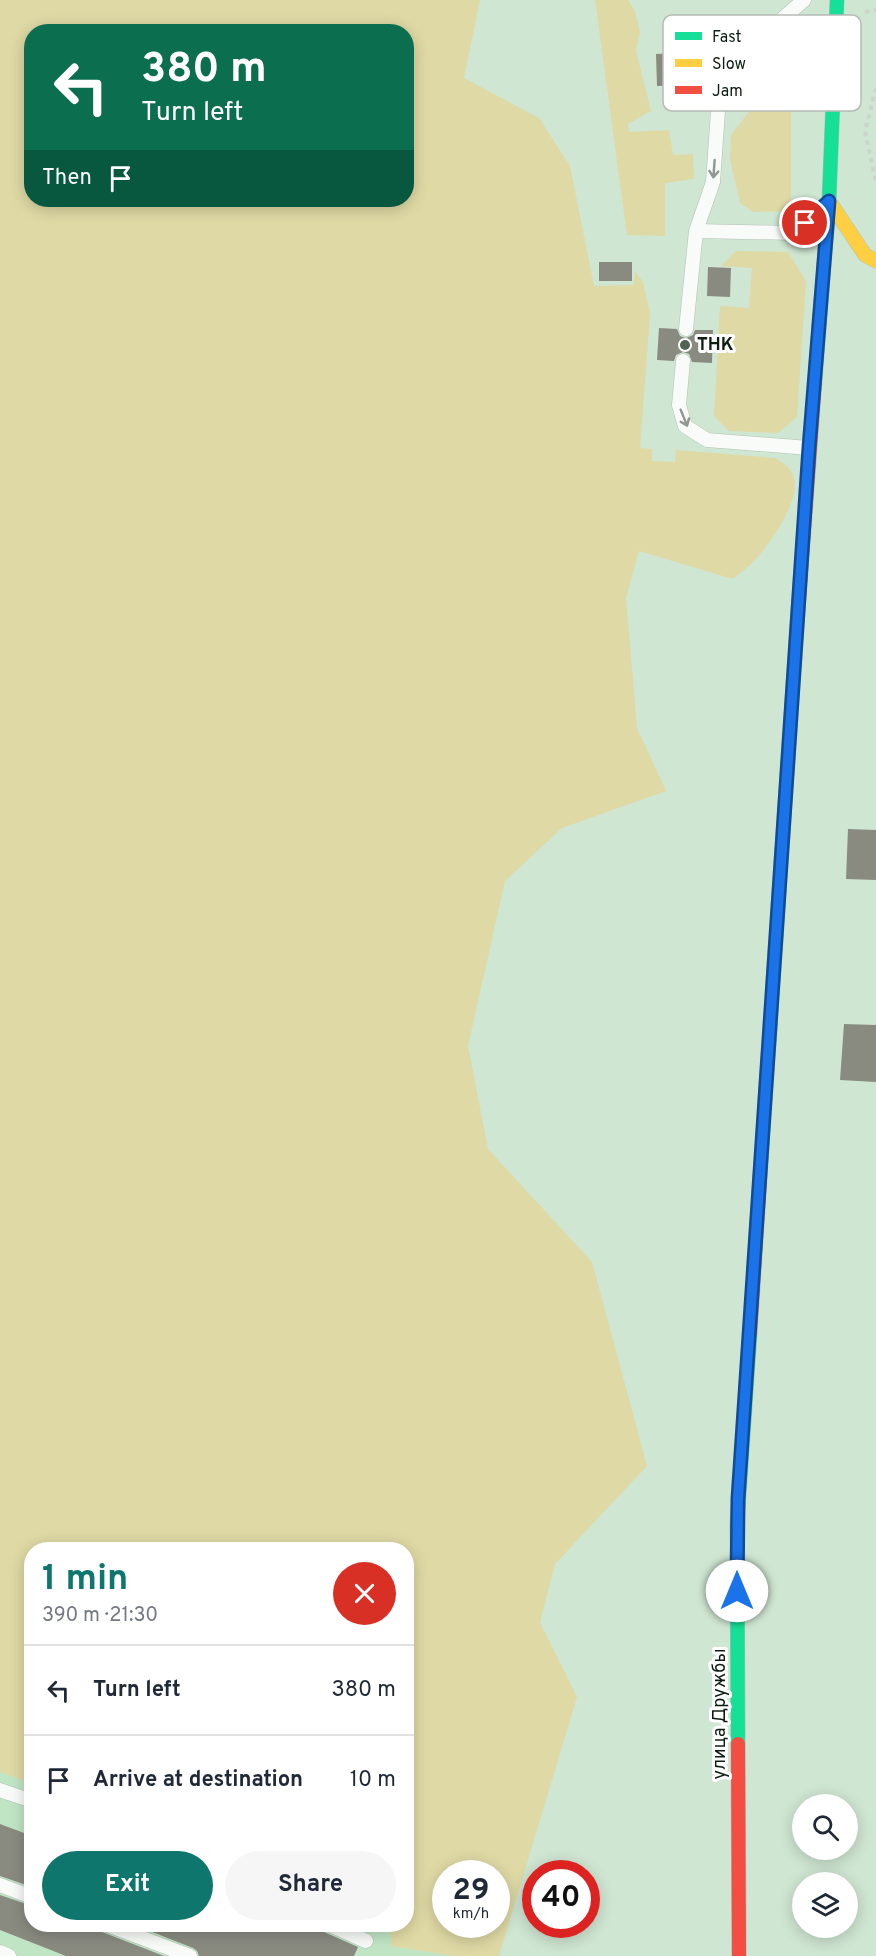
<!DOCTYPE html>
<html lang="en">
<head>
<meta charset="utf-8">
<style>
	body { margin:0; font-family:Overpass,sans-serif; background:#f6f6f7; color:#1f2937; height:100vh; display:flex; flex-direction:column; font-size:22px; white-space:nowrap }
	* { box-sizing:border-box; margin:0 }
	p { font-size:20px; color:#747a83 }
	.icon { flex:none; width:33px; height:33px; fill:none; stroke:currentColor; stroke-width:2; stroke-linecap:round; stroke-linejoin:round }
	.map { position:relative; flex:1; overflow:hidden }
	.side { position:absolute; left:24px; top:1542px; width:390px; height:390px; display:flex; flex-direction:column; background:#fff; border-radius:24px; box-shadow:0 3px 15px #0003 }
	.side>* { flex:none }
	.banner { position:absolute; left:24px; top:24px; width:390px; height:183px; border-radius:24px; box-shadow:0 3px 15px #0003; background:#0b6e4f; color:#fff; overflow:hidden }
	.buttons { position:absolute; left:792px; top:1794px; display:grid; gap:12px }
	.buttons a { display:grid; place-items:center; width:66px; height:66px; border-radius:50%; background:#fff; box-shadow:0 3px 15px #0003; font-size:30px }
	.speed { position:absolute; left:432px; top:1860px; display:flex; gap:12px; font-size:30px; font-weight:700; text-align:center }
	.speed>* { display:grid; place-content:center; width:78px; height:78px; border-radius:50%; background:#fff; box-shadow:0 3px 15px #0003; line-height:1 }
	.speed small { font-size:15px; font-weight:400 }
	.speed .limit { border:9px solid #d22; background:#fff; color:#111 }
	.pin { position:absolute; display:grid; place-items:center; width:51px; height:51px; color:#fff; margin:-26px; border:3px solid #fff; border-radius:50%; box-shadow:0 2px 6px #0007 }
	.me { position:absolute; width:66px; margin:-33px; rotate:0deg; stroke-linejoin:round; filter:drop-shadow(0 0 4px #0008) }
	.turn { display:flex; align-items:center; gap:21px; height:126px; padding:0 18px; font-size:27px }
	.turn .icon { width:78px; height:78px; stroke-width:2.5 }
	.turn b { display:block; font-size:42px; line-height:51px }
	.then { display:flex; align-items:center; height:57px; padding:0 18px; background:#0003; gap:12px; font-size:22px }
	.round { display:grid; place-items:center; flex:none; width:63px; height:63px; border-radius:32px; background:#f6f6f7 }
	.head { display:flex; align-items:center; justify-content:space-between; height:102px; padding:0 18px }
	h1 { font-size:36px; font-weight:700; line-height:45px; color:#0f766e }
	.action { display:flex; gap:12px; margin-top:auto; padding:12px 18px }
	.action a { flex:1; height:69px; border-radius:36px; background:#0f766e; color:#fff; font-size:24px; font-weight:700; line-height:69px; text-align:center }
	.action a+a { background:#f6f6f7; color:#1f2937 }
	ul { padding:0; list-style:none }
	li { display:flex; align-items:center; gap:18px; height:90px; padding:0 18px; border-top:2px solid #e0e1e3 }
	li div { flex:1 }
	li b { display:block; font-size:22px }
	li em { font-style:normal }
	.map>svg:first-child { display:block }
	.built { fill:#c0e5c5 }
	.green { fill:#dfd9a5; fill-rule:evenodd }
	.building { fill:#898b81 }
	.lines { fill:none; stroke-linecap:round; stroke-linejoin:round }
	.lane-casing { stroke:#afc1b1; stroke-width:15 }
	.fast-casing { stroke:#afc1b1; stroke-width:15 }
	.slow-casing { stroke:#afc1b1; stroke-width:15 }
	.jam-casing { stroke:#afc1b1; stroke-width:15 }
	.path { stroke:#ccd4ce; stroke-width:4; stroke-dasharray:4.5 4.5; stroke-linecap:butt }
	.lane { stroke:#f8fbf8; stroke-width:14 }
	.fast { stroke:#16e098; stroke-width:14 }
	.slow { stroke:#ffcf43; stroke-width:14 }
	.jam { stroke:#f24e42; stroke-width:14 }
	.oneway { stroke:#8e9790 }
	.route-casing { stroke:#114b97; stroke-width:15 }
	.route { stroke:#1a73e8; stroke-width:10 }
	.poi-dot { fill:#516354; stroke:#fff; stroke-width:2 }
	.labels { text-anchor:middle; dominant-baseline:central; stroke-width:6; stroke-linejoin:round; paint-order:stroke }
	.poi-label { font-size:18px; font-weight:bold; fill:#0d1d10; stroke:#fff; text-anchor:start }
	.street-label { font-size:18px; fill:#0d1d10; stroke:#fff }
	.key { fill:#fff; stroke:#b6bbb7; stroke-width:1.5 }
	.key-label { font-size:16px; fill:#0d1d10 }
</style>
</head>
<body>
<div class="map">
<svg width="876" height="1956" viewBox="0 0 876 1956">
	<rect width="100%" height="100%" fill="#cfe6d2"/>
	<path class="built" d="M0,1772L31,1783L32,1924L391,1925L392,1946L453,1956H0Z"/>
	<path class="green" d="M0,0H480L464,78L539,118L570,166L594,286L634,285L635,271L643,282L650,313L640,448L652,449V461L675,462L676,450L776,458C784,464 792,468 794,479C800,501 770,544 754,561C748,567 740,573 733,579L639,551L626,598L637,728L666,791L562,828L505,881L468,1046L488,1149L592,1262L647,1466L555,1564L540,1622L577,1697L499,1956H453L391,1946V1925L406,1924V1550H32L31,1783L0,1772ZM32,32H406V200H32ZM446,1874H496V1924H446Z
		M595,0H628L635,11L640,33L636,51L651,111L628,124L629,132L669,130L673,155L693,154L694,179L665,183V236L627,235Z
		M791,70V211L753,212L740,203L730,159L731,135L780,71Z
		M736,251L788,252L806,281L797,417L778,433L729,431L714,416L720,306L749,308L752,268L721,266Z"/>
	<path class="building" d="M723,23H742L743,41L736,49L735,53L738,58L744,61L745,88L728,111L723,104L719,102L714,103L710,109L709,84L657,86L656,54L699,52Z
		M599,262H632V281H599Z
		M708,267L731,268L730,297L707,296Z
		M659,328L677,329L680,336L686,338L693,335L695,330H713L712,363L692,362L689,354L683,352L676,355L674,361L657,360Z
		M848,829L876,830V880L846,879Z
		M844,1024L876,1025V1082L840,1080Z
		M0,1824L32,1836V1887L0,1876Z
		M0,1895L32,1906V1924H96L102,1932L164,1956H66L0,1930Z
		M132,1924H269L288,1932L289,1924H319L324,1932L358,1947L354,1956H199L197,1951L193,1948Z"/>
	<g class="lines">
		<g class="lane-casing">
			<path id="lane" d="M744,52L804,0
				M696,231L793,233L825,205
				M686,329L696,231L713,182L718,111
				M683,361L679,405L685,426L707,440L809,448
				M0,1790L32,1801
				M0,1885L32,1897
				M105,1924L190,1956
				M328,1924L366,1941
				M0,1952L9,1956"/>
		</g>
		<g class="fast-casing">
			<path id="fast" d="M815,379L829,201L837,0
				M760,1177L798,611
				M738,1744L737,1523L750,1333"/>
		</g>
		<g class="slow-casing">
			<path id="slow" d="M829,201L865,255L876,261"/>
		</g>
		<g class="jam-casing">
			<path id="jam" d="M798,611L815,379
				M750,1333L760,1177
				M738,1744L739,1956"/>
		</g>
		<path class="path" d="M865,12L876,10
			M876,88L865,131L876,183"/>
		<use href="#lane" class="lane"/>
		<use href="#fast" class="fast"/>
		<use href="#slow" class="slow"/>
		<use href="#jam" class="jam"/>
	</g>
	<defs><path id="oneway-shaft" d="M-6 0H5M1.5-3L5.5 0L1.5 3" fill="none" stroke-width="1.6" stroke-linecap="round" stroke-linejoin="round" transform="scale(1.5)"/></defs>
	<g class="oneway">
		<use href="#oneway-shaft" transform="translate(714 169) rotate(94)"/>
		<use href="#oneway-shaft" transform="translate(684 418) rotate(68)"/>
	</g>
	<g class="lines">
		<g class="route-casing">
			<path id="route" d="M737,1591L738,1499L809,448L829,201L805,223"/>
		</g>
		<use href="#route" class="route"/>
	</g>
	<circle class="poi-dot" cx="685" cy="345" r="6"/>
	<g class="labels">
		<g class="poi-label">
			<text x="697" y="345">ТНК</text>
		</g>
		<g class="street-label">
			<text transform="translate(720 1714) rotate(-90)">улица Дружбы</text>
		</g>
	</g>
	<rect x="663" y="15" width="198" height="96" rx="9" class="key"/>
	<rect x="675" y="32" width="27" height="8" fill="#16e098"/>
	<rect x="675" y="59" width="27" height="8" fill="#ffcf43"/>
	<rect x="675" y="86" width="27" height="8" fill="#f24e42"/>
	<g class="key-label">
		<text x="712" y="42">Fast</text>
		<text x="712" y="69">Slow</text>
		<text x="712" y="96">Jam</text>
	</g>
</svg>
<div class="buttons">
<a><svg class="icon" aria-label="search" viewBox="0 0 24 24"><circle cx="10" cy="10" r="6"/><path d="M15 15l6 6"/></svg></a>
<a><svg class="icon" aria-label="layers" viewBox="0 0 24 24"><path d="M12 4l9 5-9 5-9-5zM3 14l9 5 9-5"/></svg></a>
</div>
<div class="speed"><div>29<small>km/h</small></div><div class="limit">40</div></div>
<div class="pin" style="left:805px;top:223px;background:#d93025"><svg class="icon" aria-label="arrive" viewBox="0 0 24 24"><path d="M6 21V4h12l-3 4 3 4H6"/></svg></div>
<svg class="me" style="left:737px;top:1591px" viewBox="-20 -20 40 40"><circle r="19" fill="#fff"/><path d="M0-13L10 11 0 6-10 11z" fill="#1a73e8"/></svg>
<div class="banner">
<div class="turn"><svg class="icon" aria-label="left" viewBox="0 0 24 24"><path d="M17 20v-9H6M10 6l-5 5 5 5"/></svg><div><b>380 m</b>Turn left</div></div>
<div class="then">Then<svg class="icon" aria-label="arrive" viewBox="0 0 24 24"><path d="M6 21V4h12l-3 4 3 4H6"/></svg></div>
</div>
<section class="side">
<div class="head"><div><h1>1 min</h1><p>390 m · 21:30</p></div><a class="round" style="background:#d93025;color:#fff"><svg class="icon" aria-label="close" viewBox="0 0 24 24"><path d="M6 6l12 12M18 6L6 18"/></svg></a></div>
<ul>
<li><svg class="icon" aria-label="left" viewBox="0 0 24 24"><path d="M17 20v-9H6M10 6l-5 5 5 5"/></svg><div><b>Turn left</b></div><em>380 m</em></li>
<li><svg class="icon" aria-label="arrive" viewBox="0 0 24 24"><path d="M6 21V4h12l-3 4 3 4H6"/></svg><div><b>Arrive at destination</b></div><em>10 m</em></li>
</ul>
<div class="action"><a>Exit</a><a>Share</a></div>
</section>
</div>
</body>
</html>
